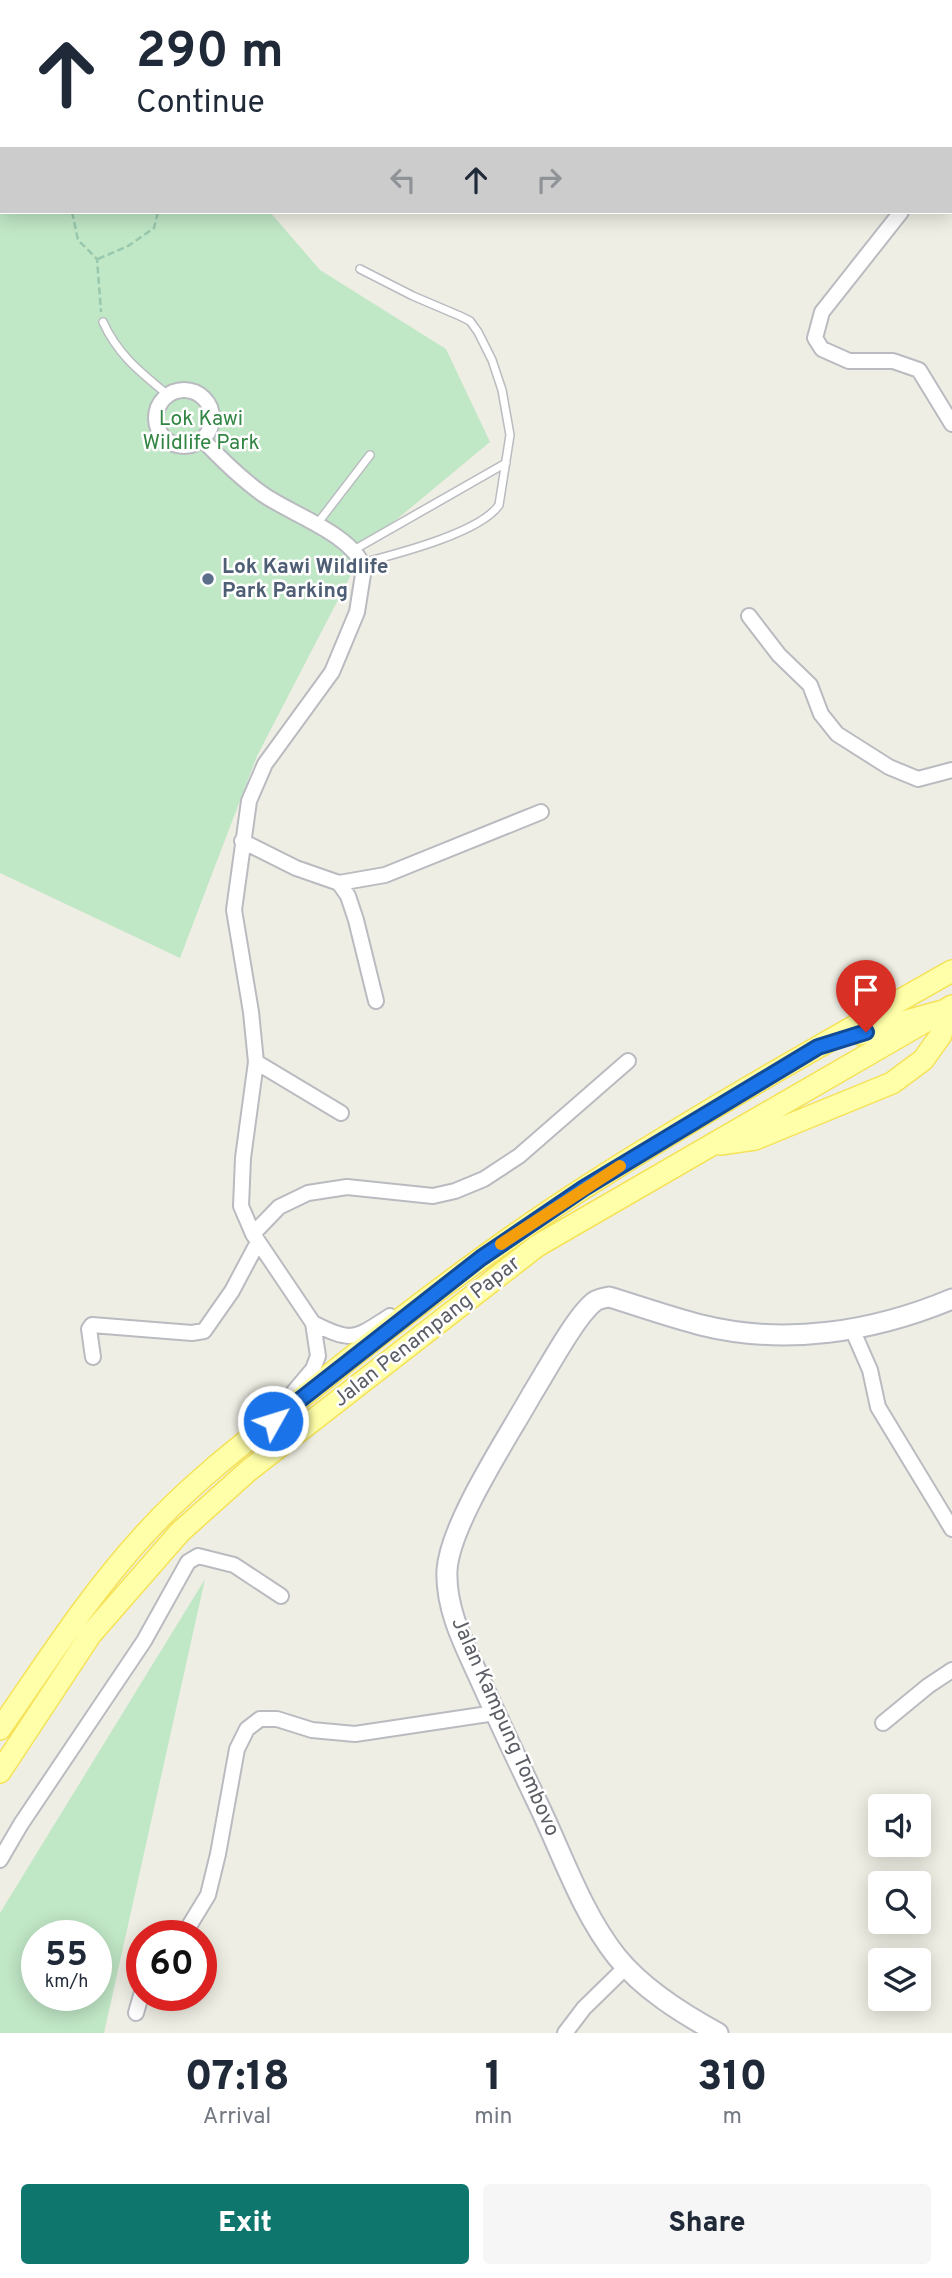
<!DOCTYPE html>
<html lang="en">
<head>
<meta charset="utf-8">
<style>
	body { margin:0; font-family:Overpass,sans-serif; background:#f6f6f7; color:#1f2937; height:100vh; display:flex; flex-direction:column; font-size:26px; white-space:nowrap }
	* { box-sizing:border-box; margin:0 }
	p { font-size:23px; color:#747a83 }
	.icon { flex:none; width:38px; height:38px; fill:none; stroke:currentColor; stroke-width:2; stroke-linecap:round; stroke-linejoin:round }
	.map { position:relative; height:2033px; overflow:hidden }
	.side { display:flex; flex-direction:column; background:#fff; flex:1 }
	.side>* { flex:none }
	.hud { position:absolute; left:0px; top:0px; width:952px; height:214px; box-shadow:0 4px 18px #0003; background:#fff; color:#1f2937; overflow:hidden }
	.tools { position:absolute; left:868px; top:1794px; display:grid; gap:14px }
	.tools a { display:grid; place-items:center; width:63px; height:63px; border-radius:7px; background:#fff; box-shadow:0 4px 18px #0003; font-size:35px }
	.speed { position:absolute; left:21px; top:1920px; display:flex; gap:14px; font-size:35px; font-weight:700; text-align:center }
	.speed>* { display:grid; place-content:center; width:91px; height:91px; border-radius:50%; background:#fff; box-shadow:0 4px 18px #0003; line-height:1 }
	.speed small { font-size:18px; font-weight:400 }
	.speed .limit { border:10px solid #d22; background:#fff; color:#111 }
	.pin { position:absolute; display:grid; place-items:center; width:60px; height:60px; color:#fff; margin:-72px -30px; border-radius:50% 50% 50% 0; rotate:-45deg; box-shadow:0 0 7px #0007 }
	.pin .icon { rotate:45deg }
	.me { position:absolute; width:77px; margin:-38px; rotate:51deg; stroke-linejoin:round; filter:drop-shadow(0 0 5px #0008) }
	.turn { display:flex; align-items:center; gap:24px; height:147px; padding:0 21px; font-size:32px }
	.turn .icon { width:91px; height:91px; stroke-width:2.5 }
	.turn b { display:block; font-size:49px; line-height:60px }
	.lanes { display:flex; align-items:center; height:66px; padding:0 21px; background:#0003; justify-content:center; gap:35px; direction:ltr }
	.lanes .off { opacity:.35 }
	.eta { display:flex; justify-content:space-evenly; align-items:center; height:119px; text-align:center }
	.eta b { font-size:42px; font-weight:800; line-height:49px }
	.button { display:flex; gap:14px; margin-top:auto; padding:14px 21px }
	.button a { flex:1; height:80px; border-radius:7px; background:#0f766e; color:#fff; font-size:28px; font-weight:800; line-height:80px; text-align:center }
	.button a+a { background:#f6f6f7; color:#1f2937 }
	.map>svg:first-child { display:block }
	.green { fill:#c0e7c6; fill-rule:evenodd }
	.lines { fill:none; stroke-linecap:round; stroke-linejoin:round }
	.lane-casing { stroke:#b9bbc0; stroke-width:10 }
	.street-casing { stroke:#b9bbc0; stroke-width:18 }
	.secondary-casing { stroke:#b9bbc2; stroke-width:23 }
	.primary-casing { stroke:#f5e257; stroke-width:24 }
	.path { stroke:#98c8ad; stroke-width:2.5; stroke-dasharray:7 3.5; stroke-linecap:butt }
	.lane { stroke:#fff; stroke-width:7 }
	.street { stroke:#fff; stroke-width:14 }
	.secondary { stroke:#fff; stroke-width:19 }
	.primary { stroke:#ffffa9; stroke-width:21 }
	.route-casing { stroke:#114b97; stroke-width:18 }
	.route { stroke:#1a73e8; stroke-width:12 }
	.slow { stroke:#f59e0b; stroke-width:12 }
	.service-dot { fill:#5c6f8a; stroke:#fff; stroke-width:2.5 }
	.labels { text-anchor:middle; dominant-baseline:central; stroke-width:5; stroke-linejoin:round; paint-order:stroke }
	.park-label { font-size:21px; fill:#328543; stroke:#fff }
	.service-label { font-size:21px; font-weight:bold; fill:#4e5e75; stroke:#fff; text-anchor:start }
	.street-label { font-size:21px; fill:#5c5e65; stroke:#fff }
</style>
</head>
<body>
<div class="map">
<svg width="952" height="2033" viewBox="0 0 952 2033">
	<rect width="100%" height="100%" fill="#efeee4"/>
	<path class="green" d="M0,0H162L2,2V212H270L320,270L446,349L490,442L367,544L257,756L180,958L0,873Z
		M205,1579L104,2033H0V1913ZM37,1936H96V1995H37Z"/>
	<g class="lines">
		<g class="lane-casing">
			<path id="lane" d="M360,269L413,296L460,316L470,321L478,332L492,360L502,390L510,435L499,505C480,533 396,554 362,563
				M103,322C118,355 140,372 168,395
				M317,524L370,455
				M352,551L506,463"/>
		</g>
		<g class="street-casing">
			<path id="street" d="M950,182L952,181
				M901,212L822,312L815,338L822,349L849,361H893L919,370L952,424
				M156 418a28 28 0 1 1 56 0a28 28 0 1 1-56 0Z
				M203,440C222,460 241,479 264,495C293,515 352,534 364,568L357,612L332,672L265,764L249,801L234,910L251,1012L256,1062L243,1158L241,1206L253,1234L313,1323L318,1356L313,1369L286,1401
				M749,616L779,655L810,685L821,714L837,734L889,767L918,779L952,770
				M242,841L296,868L339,883L348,896L356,920L376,1001
				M339,883L385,875L541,812
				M256,1062L341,1113
				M253,1234L279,1207L308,1193L347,1187L433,1196L455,1191L484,1179L519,1156L628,1061
				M313,1323C353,1343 354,1339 390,1316
				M852,1329L870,1370L878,1407L952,1529
				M93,1357L89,1329L92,1325L192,1333L204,1331L232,1291L258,1242
				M883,1723L928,1686L952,1670
				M0,1860L21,1824L144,1641L188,1562L198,1556L234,1565L281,1596
				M183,1936L208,1895L218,1854L237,1749L247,1729L260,1719H277L312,1730L355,1734L495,1713
				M136,2013L142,1992
				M565,2033L584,2008L627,1966"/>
		</g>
		<g class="secondary-casing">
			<path id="secondary" d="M718,2033C681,2013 643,1989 617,1957C582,1913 563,1856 539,1806C520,1766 501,1726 483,1686C467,1650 445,1611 447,1570C450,1524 508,1437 532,1394C546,1372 575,1317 594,1302C598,1299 603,1298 609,1297C639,1306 670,1317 701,1325C785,1346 873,1332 952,1299"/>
		</g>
		<g class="primary-casing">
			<path id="primary" d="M720,1144L755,1139L892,1083L923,1060L941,1035L946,1010L860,1034
				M0,1729C46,1663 89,1595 143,1536C194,1479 257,1433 316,1386C402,1316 491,1248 584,1188C704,1111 828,1041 952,971
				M0,1772L91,1634L180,1532L248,1471L537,1246L952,1006"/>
		</g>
		<path class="path" d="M13,0L15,2
			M46,2L48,0
			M72,212L78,240L97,259L101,312
			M98,259L128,246L154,228L158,212"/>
		<use href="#lane" class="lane"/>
		<use href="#street" class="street"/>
		<use href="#secondary" class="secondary"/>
		<use href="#primary" class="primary"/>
	</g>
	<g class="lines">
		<g class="route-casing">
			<path id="route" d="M273,1421L481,1258L584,1188L818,1047L866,1032"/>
		</g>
		<use href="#route" class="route"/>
		<path class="slow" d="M501,1244L620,1166"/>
	</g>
	<circle class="service-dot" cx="208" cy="579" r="7"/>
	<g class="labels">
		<g class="park-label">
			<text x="201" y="419">Lok Kawi<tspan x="201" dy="24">Wildlife Park</tspan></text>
		</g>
		<g class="service-label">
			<text x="222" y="567">Lok Kawi Wildlife<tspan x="222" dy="24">Park Parking</tspan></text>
		</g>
		<g class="street-label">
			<text transform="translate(427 1332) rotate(-38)">Jalan Penampang Papar</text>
			<text transform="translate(505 1727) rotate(66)">Jalan Kampung Tombovo</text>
		</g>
	</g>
</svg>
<div class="tools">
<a><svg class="icon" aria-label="sound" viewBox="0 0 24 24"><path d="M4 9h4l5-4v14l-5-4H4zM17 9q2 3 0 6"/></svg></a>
<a><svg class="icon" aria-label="search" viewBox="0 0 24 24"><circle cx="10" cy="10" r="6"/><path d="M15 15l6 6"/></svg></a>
<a><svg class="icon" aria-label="layers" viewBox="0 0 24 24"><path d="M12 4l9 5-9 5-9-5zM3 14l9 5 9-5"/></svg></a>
</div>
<div class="speed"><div>55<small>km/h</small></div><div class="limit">60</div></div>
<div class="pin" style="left:866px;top:1032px;background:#d93025"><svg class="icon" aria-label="arrive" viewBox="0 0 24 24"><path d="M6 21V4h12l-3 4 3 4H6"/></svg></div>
<svg class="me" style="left:273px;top:1421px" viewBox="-20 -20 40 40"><circle r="17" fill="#1a73e8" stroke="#fff" stroke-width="3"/><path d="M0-11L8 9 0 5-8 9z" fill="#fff"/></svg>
<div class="hud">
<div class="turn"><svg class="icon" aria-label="ahead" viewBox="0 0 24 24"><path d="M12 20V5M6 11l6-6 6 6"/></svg><div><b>290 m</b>Continue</div></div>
<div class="lanes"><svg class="icon off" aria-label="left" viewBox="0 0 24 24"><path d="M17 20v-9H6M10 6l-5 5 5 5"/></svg><svg class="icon" aria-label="ahead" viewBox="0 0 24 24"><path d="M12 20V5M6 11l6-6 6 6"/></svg><svg class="icon off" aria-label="right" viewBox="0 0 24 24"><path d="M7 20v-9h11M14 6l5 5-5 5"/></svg></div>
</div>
</div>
<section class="side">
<div class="eta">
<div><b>07:18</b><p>Arrival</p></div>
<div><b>1</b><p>min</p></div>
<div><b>310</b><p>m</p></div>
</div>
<div class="button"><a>Exit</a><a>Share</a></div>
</section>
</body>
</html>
